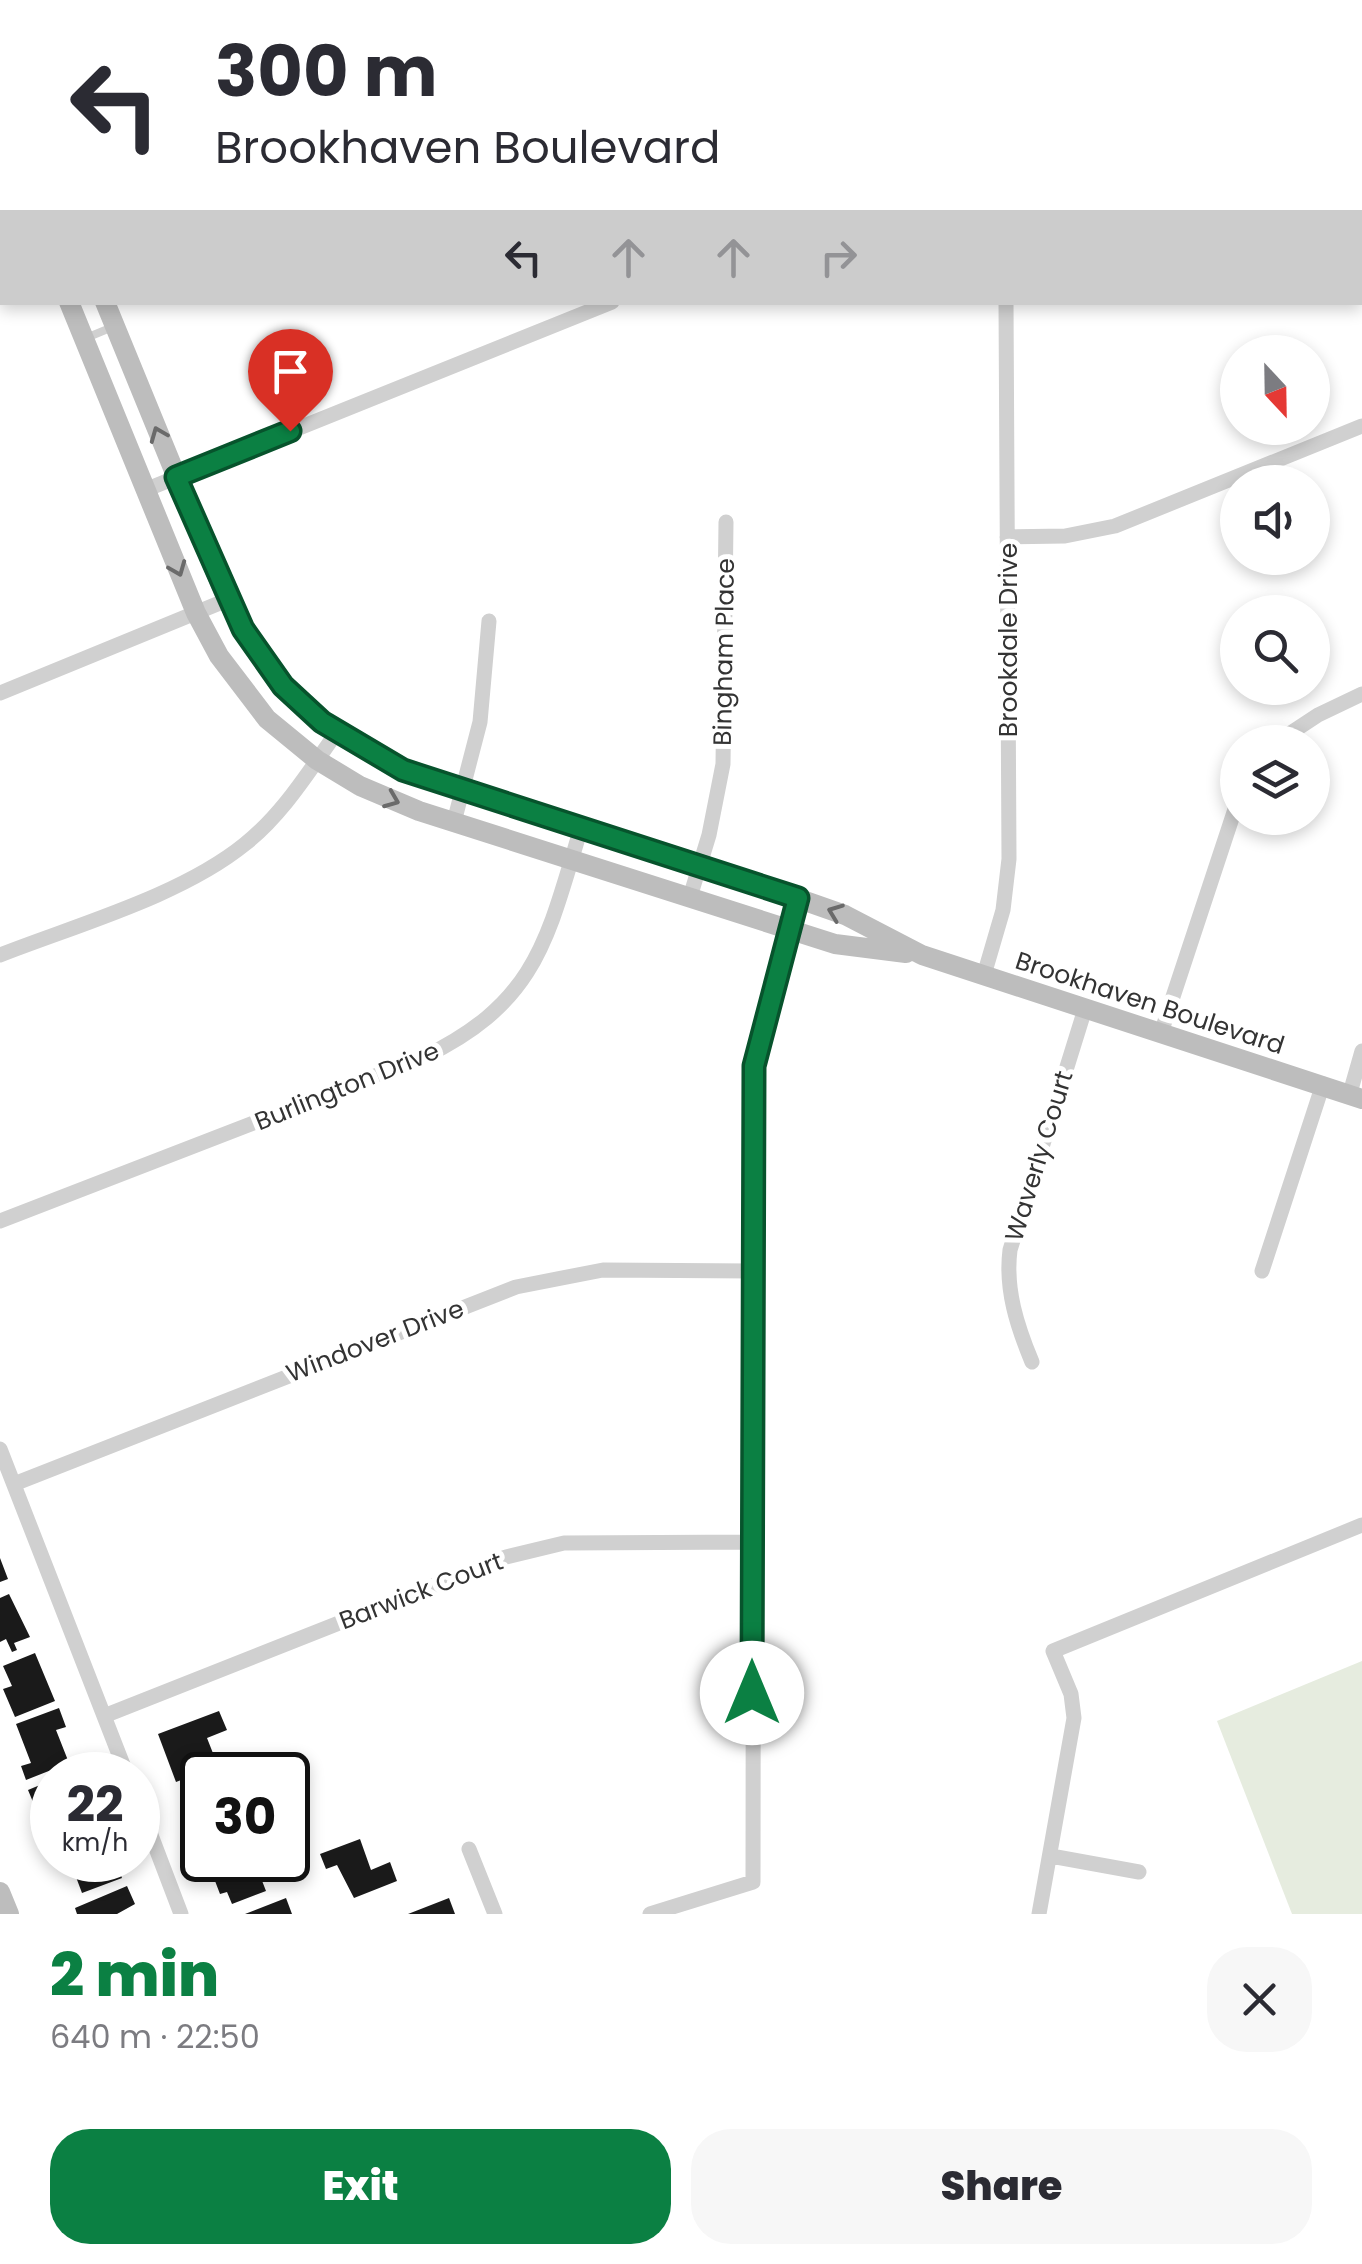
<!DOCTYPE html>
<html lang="en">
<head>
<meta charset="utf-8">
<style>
	body { margin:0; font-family:Poppins,sans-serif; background:#f7f7f7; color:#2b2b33; height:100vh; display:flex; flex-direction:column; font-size:38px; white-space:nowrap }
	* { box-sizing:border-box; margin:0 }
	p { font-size:32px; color:#7c7c81 }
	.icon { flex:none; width:55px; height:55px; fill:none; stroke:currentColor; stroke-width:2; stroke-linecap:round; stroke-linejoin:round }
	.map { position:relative; height:1914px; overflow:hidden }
	.sheet { display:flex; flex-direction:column; background:#fff; flex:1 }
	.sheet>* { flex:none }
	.hud { position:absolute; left:0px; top:0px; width:1362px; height:305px; box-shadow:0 5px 15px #0003; background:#fff; color:#2b2b33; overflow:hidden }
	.needle { width:65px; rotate:158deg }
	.controls { position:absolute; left:1220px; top:335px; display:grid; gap:20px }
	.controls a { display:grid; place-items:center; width:110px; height:110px; border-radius:50%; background:#fff; box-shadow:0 5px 15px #0003; font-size:50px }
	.speed { position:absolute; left:30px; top:1752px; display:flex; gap:20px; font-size:50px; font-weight:700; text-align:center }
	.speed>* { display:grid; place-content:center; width:130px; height:130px; border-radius:50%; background:#fff; box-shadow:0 5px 15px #0003; line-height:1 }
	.speed small { font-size:25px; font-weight:400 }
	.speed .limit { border:5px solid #111; border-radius:15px; background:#fff; color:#111 }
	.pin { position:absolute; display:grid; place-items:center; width:85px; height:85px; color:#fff; margin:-102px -42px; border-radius:50% 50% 50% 0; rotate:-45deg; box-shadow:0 0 10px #0007 }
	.pin .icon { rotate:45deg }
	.me { position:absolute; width:110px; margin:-55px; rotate:0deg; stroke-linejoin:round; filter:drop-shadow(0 0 8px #0008) }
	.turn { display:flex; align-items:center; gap:35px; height:210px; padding:0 50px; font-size:45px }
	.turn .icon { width:130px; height:130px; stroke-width:2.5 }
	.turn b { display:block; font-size:70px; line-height:85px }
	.lanes { display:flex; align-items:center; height:95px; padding:0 50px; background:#0003; justify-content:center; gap:50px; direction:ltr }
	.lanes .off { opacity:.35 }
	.round { display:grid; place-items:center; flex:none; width:105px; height:105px; border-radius:40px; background:#f7f7f7 }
	.summary { display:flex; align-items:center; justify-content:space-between; height:170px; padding:0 50px }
	h1 { font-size:60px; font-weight:800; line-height:75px; color:#0b8043 }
	.primary-button { display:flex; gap:20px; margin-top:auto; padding:20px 50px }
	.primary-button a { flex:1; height:115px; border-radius:40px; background:#0b8043; color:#fff; font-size:40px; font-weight:800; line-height:115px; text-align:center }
	.primary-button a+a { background:#f7f7f7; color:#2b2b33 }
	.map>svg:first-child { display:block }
	.green { fill:#e6ecdf }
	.building { fill:#1a1a1a }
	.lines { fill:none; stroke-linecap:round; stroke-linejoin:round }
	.lane { stroke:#d0d0d0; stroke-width:8 }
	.street { stroke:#d0d0d0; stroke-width:15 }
	.secondary { stroke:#bdbdbd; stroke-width:20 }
	.oneway { stroke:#6a6a6a }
	.route-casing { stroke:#07532c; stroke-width:25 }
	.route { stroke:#0b8043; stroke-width:18 }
	.labels { text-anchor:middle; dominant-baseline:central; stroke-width:10; stroke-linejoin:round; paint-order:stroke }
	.street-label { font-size:25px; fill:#333; stroke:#fff }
</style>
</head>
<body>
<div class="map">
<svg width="1362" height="1914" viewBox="0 0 1362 1914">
	<rect width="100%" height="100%" fill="#fff"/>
	<path class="green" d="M1362,1661V1914H1292L1217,1721Z"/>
	<path class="building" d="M0,1558L8,1579L0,1582Z
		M9,1594L30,1637L14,1643L17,1650L12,1652L6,1639L0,1642V1598Z
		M35,1653L55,1701L15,1717L3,1689L12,1686L3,1666Z
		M59,1708L66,1727L56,1730L69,1763L26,1780L21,1766L31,1763L16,1724Z
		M219,1711L227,1730L207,1738L218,1766L176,1782L158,1734Z
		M202,1779V1850L191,1824L201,1820L187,1786Z
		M52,1780V1836L48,1838L28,1790Z
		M360,1839L371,1870L390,1862L397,1881L354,1898L337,1865L326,1869L320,1854Z
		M78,1860H115L122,1878L82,1893L76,1877L84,1874Z
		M207,1860H254L266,1891L232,1904L227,1892L220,1894Z
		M127,1886L135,1904L117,1914H77L75,1908Z
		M286,1898L292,1914H245Z
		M449,1898L455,1914H408Z"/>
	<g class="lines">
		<path class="lane" d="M0,269L2,276
			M0,294L2,293
			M86,338L115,326"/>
		<path class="street" d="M733,0V2
			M711,2L717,0
			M1057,2L1058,0
			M1360,161L1362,160
			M145,490L612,302
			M1007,537L1065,536L1115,526L1362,426
			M0,693L227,600
			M1277,742L1318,715L1362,694
			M454,822L480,722L489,621
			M690,897L709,835L723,764L726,522
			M0,955C76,925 181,896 245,844C283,814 309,771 337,732
			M984,975L1003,910L1009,859L1006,302
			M1161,1033L1238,800
			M1350,1093L1362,1051
			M0,1221L424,1057C537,1002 547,940 581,828
			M1262,1271L1323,1084
			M1032,1362C1017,1326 1005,1289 1010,1250L1085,1009
			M0,1449L127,1775
			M14,1484L516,1287L603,1270L752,1271
			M104,1716L506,1557L564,1543L753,1542
			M138,1801L181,1914
			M469,1849L495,1914
			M1051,1856L1139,1872
			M650,1914L753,1882L754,1066L798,898
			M1039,1914L1074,1718L1071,1694L1053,1651L1362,1525"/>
		<path class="secondary" d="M240,2L246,0
			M0,54L2,60
			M0,101L2,100
			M0,129L2,135
			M69,302L196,613L219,656L267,719L317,760L360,786L419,811L835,944L906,953
			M105,302L227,600L256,650L283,686L321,722L403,770L700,864L845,915L922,955L1362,1099
			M0,1892L9,1914"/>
	</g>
	<defs><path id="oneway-chevron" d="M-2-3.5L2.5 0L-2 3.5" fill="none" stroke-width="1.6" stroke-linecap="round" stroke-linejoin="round" transform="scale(2.5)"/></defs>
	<g class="oneway">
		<use href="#oneway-chevron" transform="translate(158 434) rotate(-112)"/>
		<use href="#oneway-chevron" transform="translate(178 569) rotate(68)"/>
		<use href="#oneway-chevron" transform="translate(392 800) rotate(22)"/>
		<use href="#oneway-chevron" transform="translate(835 912) rotate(-159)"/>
	</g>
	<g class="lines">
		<g class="route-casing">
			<path id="route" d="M290,431L176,477L243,629L283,686L322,722L403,770L798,898L754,1066L752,1693"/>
		</g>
		<use href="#route" class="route"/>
	</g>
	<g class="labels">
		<g class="street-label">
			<text transform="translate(1008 640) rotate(-90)">Brookdale Drive</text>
			<text transform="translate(724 652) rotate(-89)">Bingham Place</text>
			<text transform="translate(1150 1003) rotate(18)">Brookhaven Boulevard</text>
			<text transform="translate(347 1086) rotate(-22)">Burlington Drive</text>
			<text transform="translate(1039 1156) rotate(-73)">Waverly Court</text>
			<text transform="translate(375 1341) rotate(-21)">Windover Drive</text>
			<text transform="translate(421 1591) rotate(-21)">Barwick Court</text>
		</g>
	</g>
</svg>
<div class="controls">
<a><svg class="needle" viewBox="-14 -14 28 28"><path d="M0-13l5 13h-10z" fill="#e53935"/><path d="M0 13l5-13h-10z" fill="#7c7c81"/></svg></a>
<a><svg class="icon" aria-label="sound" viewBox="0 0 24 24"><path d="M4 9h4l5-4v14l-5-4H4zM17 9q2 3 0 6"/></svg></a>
<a><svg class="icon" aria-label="search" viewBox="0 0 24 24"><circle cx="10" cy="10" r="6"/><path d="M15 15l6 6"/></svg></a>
<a><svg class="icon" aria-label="layers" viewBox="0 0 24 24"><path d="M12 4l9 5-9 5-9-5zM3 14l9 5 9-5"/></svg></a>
</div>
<div class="speed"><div>22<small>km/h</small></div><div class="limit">30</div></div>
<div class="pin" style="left:290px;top:431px;background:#d93025"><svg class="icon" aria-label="arrive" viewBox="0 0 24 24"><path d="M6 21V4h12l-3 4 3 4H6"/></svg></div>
<svg class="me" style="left:752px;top:1693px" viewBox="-20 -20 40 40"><circle r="19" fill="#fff"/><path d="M0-13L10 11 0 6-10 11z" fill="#0b8043"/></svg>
<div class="hud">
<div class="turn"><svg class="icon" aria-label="left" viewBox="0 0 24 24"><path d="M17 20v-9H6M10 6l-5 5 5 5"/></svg><div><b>300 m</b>Brookhaven Boulevard</div></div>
<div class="lanes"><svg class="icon" aria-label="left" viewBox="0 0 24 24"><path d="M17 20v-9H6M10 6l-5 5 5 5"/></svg><svg class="icon off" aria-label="ahead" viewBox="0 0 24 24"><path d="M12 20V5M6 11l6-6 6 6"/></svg><svg class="icon off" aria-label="ahead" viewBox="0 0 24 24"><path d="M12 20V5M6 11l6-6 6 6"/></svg><svg class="icon off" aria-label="right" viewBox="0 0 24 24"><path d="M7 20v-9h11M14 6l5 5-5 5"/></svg></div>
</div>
</div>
<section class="sheet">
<div class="summary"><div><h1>2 min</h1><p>640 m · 22:50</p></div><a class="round"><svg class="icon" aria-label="close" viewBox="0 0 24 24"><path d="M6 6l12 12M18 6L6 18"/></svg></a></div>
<div class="primary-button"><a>Exit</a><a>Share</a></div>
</section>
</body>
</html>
